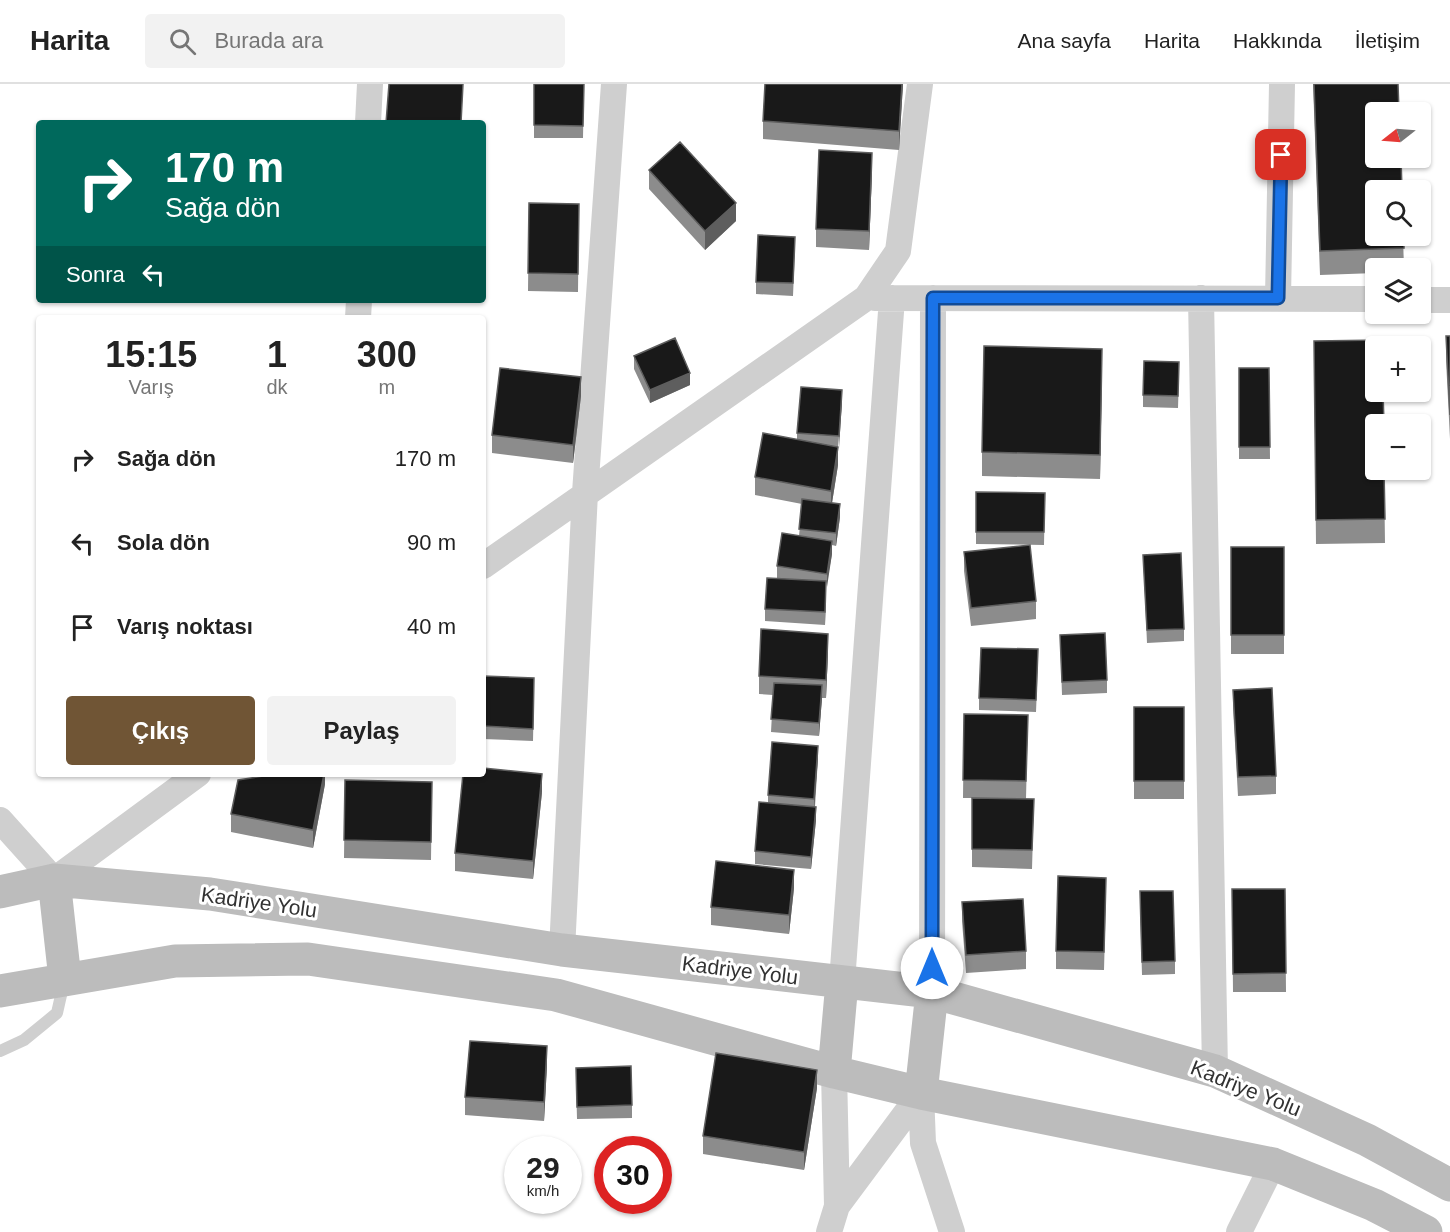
<!DOCTYPE html>
<html lang="tr">
<head>
<meta charset="utf-8">
<style>
	body { margin:0; font-family:Helvetica,sans-serif; background:#f2f2f2; color:#222; height:100vh; display:flex; flex-direction:column; font-size:22px; white-space:nowrap }
	* { box-sizing:border-box; margin:0 }
	p { font-size:20px; color:#767676 }
	.icon { flex:none; width:33px; height:33px; fill:none; stroke:currentColor; stroke-width:2; stroke-linecap:round; stroke-linejoin:round }
	.map { position:relative; flex:1; overflow:hidden }
	.details { position:absolute; left:36px; top:231px; width:450px; height:462px; display:flex; flex-direction:column; background:#fff; border-radius:6px; box-shadow:0 2px 4px #0004 }
	.details>* { flex:none }
	.guide { position:absolute; left:36px; top:36px; width:450px; height:183px; border-radius:6px; box-shadow:0 2px 4px #0004; background:#00695c; color:#fff; overflow:hidden }
	.needle { width:39px; rotate:253deg }
	.fabs { position:absolute; left:1365px; top:18px; display:grid; gap:12px }
	.fabs a { display:grid; place-items:center; width:66px; height:66px; border-radius:6px; background:#fff; box-shadow:0 2px 4px #0004; font-size:30px }
	.speed { position:absolute; left:504px; top:1052px; display:flex; gap:12px; font-size:30px; font-weight:700; text-align:center }
	.speed>* { display:grid; place-content:center; width:78px; height:78px; border-radius:50%; background:#fff; box-shadow:0 2px 4px #0004; line-height:1 }
	.speed small { font-size:15px; font-weight:400 }
	.speed .limit { border:9px solid #d22; background:#fff; color:#111 }
	.pin { position:absolute; display:grid; place-items:center; width:51px; height:51px; color:#fff; margin:-26px; border-radius:12px; box-shadow:0 3px 9px #0006 }
	.me { position:absolute; width:66px; margin:-33px; rotate:0deg; stroke-linejoin:round; filter:drop-shadow(0 0 4px #0008) }
	.turn { display:flex; align-items:center; gap:21px; height:126px; padding:0 30px; font-size:27px }
	.turn .icon { width:78px; height:78px; stroke-width:2.5 }
	.turn b { display:block; font-size:42px; line-height:51px }
	.then { display:flex; align-items:center; height:57px; padding:0 30px; background:#0003; gap:12px; font-size:22px }
	.eta { display:flex; justify-content:space-evenly; align-items:center; height:102px; text-align:center }
	.eta b { font-size:36px; font-weight:800; line-height:42px }
	.primary-button { display:flex; gap:12px; margin-top:auto; padding:12px 30px }
	.primary-button a { flex:1; height:69px; border-radius:6px; background:#705535; color:#fff; font-size:24px; font-weight:800; line-height:69px; text-align:center }
	.primary-button a+a { background:#f2f2f2; color:#222 }
	ul { padding:0; list-style:none }
	li { display:flex; align-items:center; gap:18px; height:84px; padding:0 30px }
	li div { flex:1 }
	li b { display:block; font-size:22px }
	li em { font-style:normal }
	header { display:flex; align-items:center; gap:36px; box-sizing:border-box; height:84px; padding:0 30px; background:#fff; border-bottom:2px solid #e0e0e0 }
	header strong { font-size:28px }
	nav { display:flex; gap:33px; margin-inline-start:auto; font-size:21px }
	.search { width:420px; height:54px; background:#f2f2f2; display:flex; align-items:center; gap:15px; box-sizing:border-box; padding:0 21px; border-radius:6px; color:#767676; font-size:22px }
	.map>svg:first-child { display:block }
	.lines { fill:none; stroke-linecap:round; stroke-linejoin:round }
	.lane { stroke:#cfcfcf; stroke-width:12 }
	.street { stroke:#cfcfcf; stroke-width:26 }
	.secondary { stroke:#bcbcbc; stroke-width:33 }
	.wall { fill:#8c8c8c }
	.shaded-wall { fill:#5e5e5e }
	.building { fill:#191919; stroke:#5e5e5e; stroke-width:1.5 }
	.route-casing { stroke:#114b97; stroke-width:15 }
	.route { stroke:#1a73e8; stroke-width:10 }
	.labels { text-anchor:middle; dominant-baseline:central; stroke-width:6; stroke-linejoin:round; paint-order:stroke }
	.street-label { font-size:21px; fill:#323232; stroke:#fff }
</style>
</head>
<body>
<header>
<strong>Harita</strong>
<div class="search"><svg class="icon" aria-label="search" viewBox="0 0 24 24"><circle cx="10" cy="10" r="6"/><path d="M15 15l6 6"/></svg>Burada ara</div>
<nav><a>Ana sayfa</a><a>Harita</a><a>Hakkında</a><a>İletişim</a></nav>
</header>
<div class="map">
<svg width="1450" height="1148" viewBox="0 0 1450 1148">
	<rect width="100%" height="100%" fill="#fff"/>
	<g class="lines">
		<path class="lane" d="M0,967L24,956L57,929L64,898"/>
		<path class="street" d="M368,39L370,0
			M875,214L1376,215
			M1201,214L1215,987
			M1278,214L1282,0
			M1420,216H1450
			M358,234L359,216
			M483,482L866,214L898,167L920,0
			M0,736L54,796L198,690
			M562,866L585,409L614,0
			M842,898L892,214
			M932,908L933,214
			M921,1009L923,1059L952,1148
			M837,1122L921,1009
			M829,1148L837,1122L834,988
			M1239,1148L1273,1080"/>
		<path class="secondary" d="M54,796L65,895
			M0,808L54,796L210,810L562,866L932,908L1215,987L1367,1056L1450,1101
			M0,907L175,877L308,875L556,911L834,988L921,1009L1273,1080L1374,1121L1426,1148
			M834,988L842,898
			M921,1009L932,908"/>
	</g>
	<path class="wall" d="M534,0H584L583,54H534Z
		M903,0L899,66L763,55V37Z
		M1313,0H1398L1404,184H1376V189L1320,191Z
		M649,86L736,137L705,166L649,105Z
		M872,87L869,166L816,163V145Z
		M529,119L579,120L578,208L528,207Z
		M795,165L793,212L756,210V198Z
		M1446,252H1450V355L1446,276Z
		M1314,257L1384,386L1385,459L1316,460Z
		M634,272L690,301L650,319L634,285Z
		M1239,284H1269L1270,375H1239Z
		M1102,289L1100,395L982,392V368Z
		M1179,291L1178,324L1143,323V311Z
		M581,312L573,379L492,369V351Z
		M842,318L838,364V381L832,419L840,433L836,462L832,461V470L826,503L825,541L765,537V525L777,494V482L799,452L802,420L755,411V393L797,356V349Z
		M976,408L1045,409L1044,461L976,460Z
		M1231,463H1284V570H1231Z
		M964,468L1036,517V535L971,542L964,487Z
		M1143,471L1184,545V557L1147,559Z
		M1060,551L1107,596V609L1062,611Z
		M828,568L826,614H822L819,652L771,648L773,611L759,610V592Z
		M1038,578L1036,628L979,626V614Z
		M483,592L534,607L533,657L483,655Z
		M1233,606L1276,692V710L1238,712L1233,624Z
		M1134,623H1184V715H1134Z
		M964,630L1028,631L1026,715H1034L1032,785L972,783V714H963Z
		M818,674L815,723L816,736L811,785L755,780V767L768,719V711Z
		M325,690V700L313,764L231,748V730Z
		M345,696L432,698L431,776L344,774Z
		M542,708L533,795L455,787V769Z
		M794,804L789,850L711,841V823Z
		M1232,805H1285L1286,908H1233Z
		M1106,812L1104,886L1056,885V867Z
		M962,818L1026,867V885L966,889L962,837Z
		M1140,820L1175,877V890L1142,891Z
		M547,981L544,1037L465,1031V1013Z
		M576,996L632,1021V1034L577,1035Z
		M817,1004L804,1086L703,1070V1052Z"/>
	<path class="shaded-wall" d="M902,0H903L899,66V47Z
		M872,69V87L869,166V147Z
		M736,119V137L705,166V147Z
		M1102,265V289L1100,395V371Z
		M690,289V301L650,319V306Z
		M581,293V312L573,379V361Z
		M842,306V318L839,364V352Z
		M838,363V381L831,425V407Z
		M840,420V433L836,462V449Z
		M832,457V470L827,503V490Z
		M826,497V510L825,541V528Z
		M828,550V568L826,614V596Z
		M822,601V614L819,652V639Z
		M818,662V674L814,727V715Z
		M324,690H325V700L313,764V746Z
		M542,690V708L533,795V777Z
		M816,723V736L811,785V773Z
		M794,786V804L789,850V831Z
		M547,962V981L544,1037V1018Z
		M817,986V1004L804,1086V1068Z"/>
	<path class="building" d="M389,0H463L461,39H386Z
		M534,0H584L583,42L534,41Z
		M765,0H902L899,47L763,37Z
		M1314,0H1398L1399,28H1376V74H1401L1402,106H1376V152H1404V164L1320,167Z
		M680,58L736,119L705,147L649,86Z
		M819,66L872,69L869,147L816,145Z
		M529,119L579,120L578,190L528,189Z
		M758,151L795,153L793,199L756,198Z
		M1446,252H1450V331Z
		M675,254L690,289L650,306L634,272Z
		M1383,256V262H1376V308H1383L1384,340H1376V386H1384L1385,435L1316,436L1314,257Z
		M984,262L1102,265L1100,371L982,368Z
		M1144,277L1179,278L1178,312L1143,311Z
		M500,284L581,293L573,361L492,351Z
		M1239,284H1269L1270,363H1239Z
		M801,303L842,306L839,352L797,349Z
		M763,349L838,363L831,407L755,393Z
		M976,408L1045,409L1044,448H976Z
		M802,415L840,420L836,449L799,445Z
		M782,449L832,457L827,490L777,482Z
		M1030,461L1036,517L971,524L964,468Z
		M1231,463H1284V551H1231Z
		M1181,469L1184,545L1147,546L1143,471Z
		M767,494L826,497L825,528L765,525Z
		M761,545L828,550L826,596L759,592Z
		M1105,549L1107,596L1062,598L1060,551Z
		M981,564L1038,565L1036,616L979,614Z
		M483,592L534,594L533,645L483,642Z
		M774,599L822,601L819,639L771,635Z
		M1272,604L1276,692L1238,693L1233,606Z
		M1134,623H1184V697H1134Z
		M964,630L1028,631L1026,697L963,696Z
		M772,658L818,662L814,715L768,711Z
		M483,684L542,690L533,777L455,769L463,690H483Z
		M276,690H324L313,746L231,730L238,696Z
		M345,696L432,698L431,758L344,756Z
		M972,714L1034,715L1032,766L972,765Z
		M759,718L816,723L811,773L755,767Z
		M716,777L794,786L789,831L711,823Z
		M1058,792L1106,794L1104,868L1056,867Z
		M1232,805H1285L1286,889L1233,890Z
		M1140,807H1173L1175,877L1142,878Z
		M1023,815L1026,867L966,871L962,818Z
		M470,957L547,962L544,1018L465,1013Z
		M716,969L817,986L804,1068L703,1052Z
		M631,982L632,1021L577,1023L576,984Z"/>
	<g class="lines">
		<g class="route-casing">
			<path id="route" d="M932,884L933,214H1278L1281,71"/>
		</g>
		<use href="#route" class="route"/>
	</g>
	<g class="labels">
		<g class="street-label">
			<text transform="translate(259 818) rotate(8)">Kadriye Yolu</text>
			<text transform="translate(740 886) rotate(7)">Kadriye Yolu</text>
			<text transform="translate(1246 1004) rotate(22)">Kadriye Yolu</text>
		</g>
	</g>
</svg>
<div class="fabs">
<a><svg class="needle" viewBox="-14 -14 28 28"><path d="M0-13l5 13h-10z" fill="#e53935"/><path d="M0 13l5-13h-10z" fill="#767676"/></svg></a>
<a><svg class="icon" aria-label="search" viewBox="0 0 24 24"><circle cx="10" cy="10" r="6"/><path d="M15 15l6 6"/></svg></a>
<a><svg class="icon" aria-label="layers" viewBox="0 0 24 24"><path d="M12 4l9 5-9 5-9-5zM3 14l9 5 9-5"/></svg></a>
<a>+</a>
<a>−</a>
</div>
<div class="speed"><div>29<small>km/h</small></div><div class="limit">30</div></div>
<div class="pin" style="left:1281px;top:71px;background:#d93025"><svg class="icon" aria-label="arrive" viewBox="0 0 24 24"><path d="M6 21V4h12l-3 4 3 4H6"/></svg></div>
<svg class="me" style="left:932px;top:884px" viewBox="-20 -20 40 40"><circle r="19" fill="#fff"/><path d="M0-13L10 11 0 6-10 11z" fill="#1a73e8"/></svg>
<div class="guide">
<div class="turn"><svg class="icon" aria-label="right" viewBox="0 0 24 24"><path d="M7 20v-9h11M14 6l5 5-5 5"/></svg><div><b>170 m</b>Sağa dön</div></div>
<div class="then">Sonra<svg class="icon" aria-label="left" viewBox="0 0 24 24"><path d="M17 20v-9H6M10 6l-5 5 5 5"/></svg></div>
</div>
<section class="details">
<div class="eta">
<div><b>15:15</b><p>Varış</p></div>
<div><b>1</b><p>dk</p></div>
<div><b>300</b><p>m</p></div>
</div>
<ul>
<li><svg class="icon" aria-label="right" viewBox="0 0 24 24"><path d="M7 20v-9h11M14 6l5 5-5 5"/></svg><div><b>Sağa dön</b></div><em>170 m</em></li>
<li><svg class="icon" aria-label="left" viewBox="0 0 24 24"><path d="M17 20v-9H6M10 6l-5 5 5 5"/></svg><div><b>Sola dön</b></div><em>90 m</em></li>
<li><svg class="icon" aria-label="arrive" viewBox="0 0 24 24"><path d="M6 21V4h12l-3 4 3 4H6"/></svg><div><b>Varış noktası</b></div><em>40 m</em></li>
</ul>
<div class="primary-button"><a>Çıkış</a><a>Paylaş</a></div>
</section>
</div>
</body>
</html>
